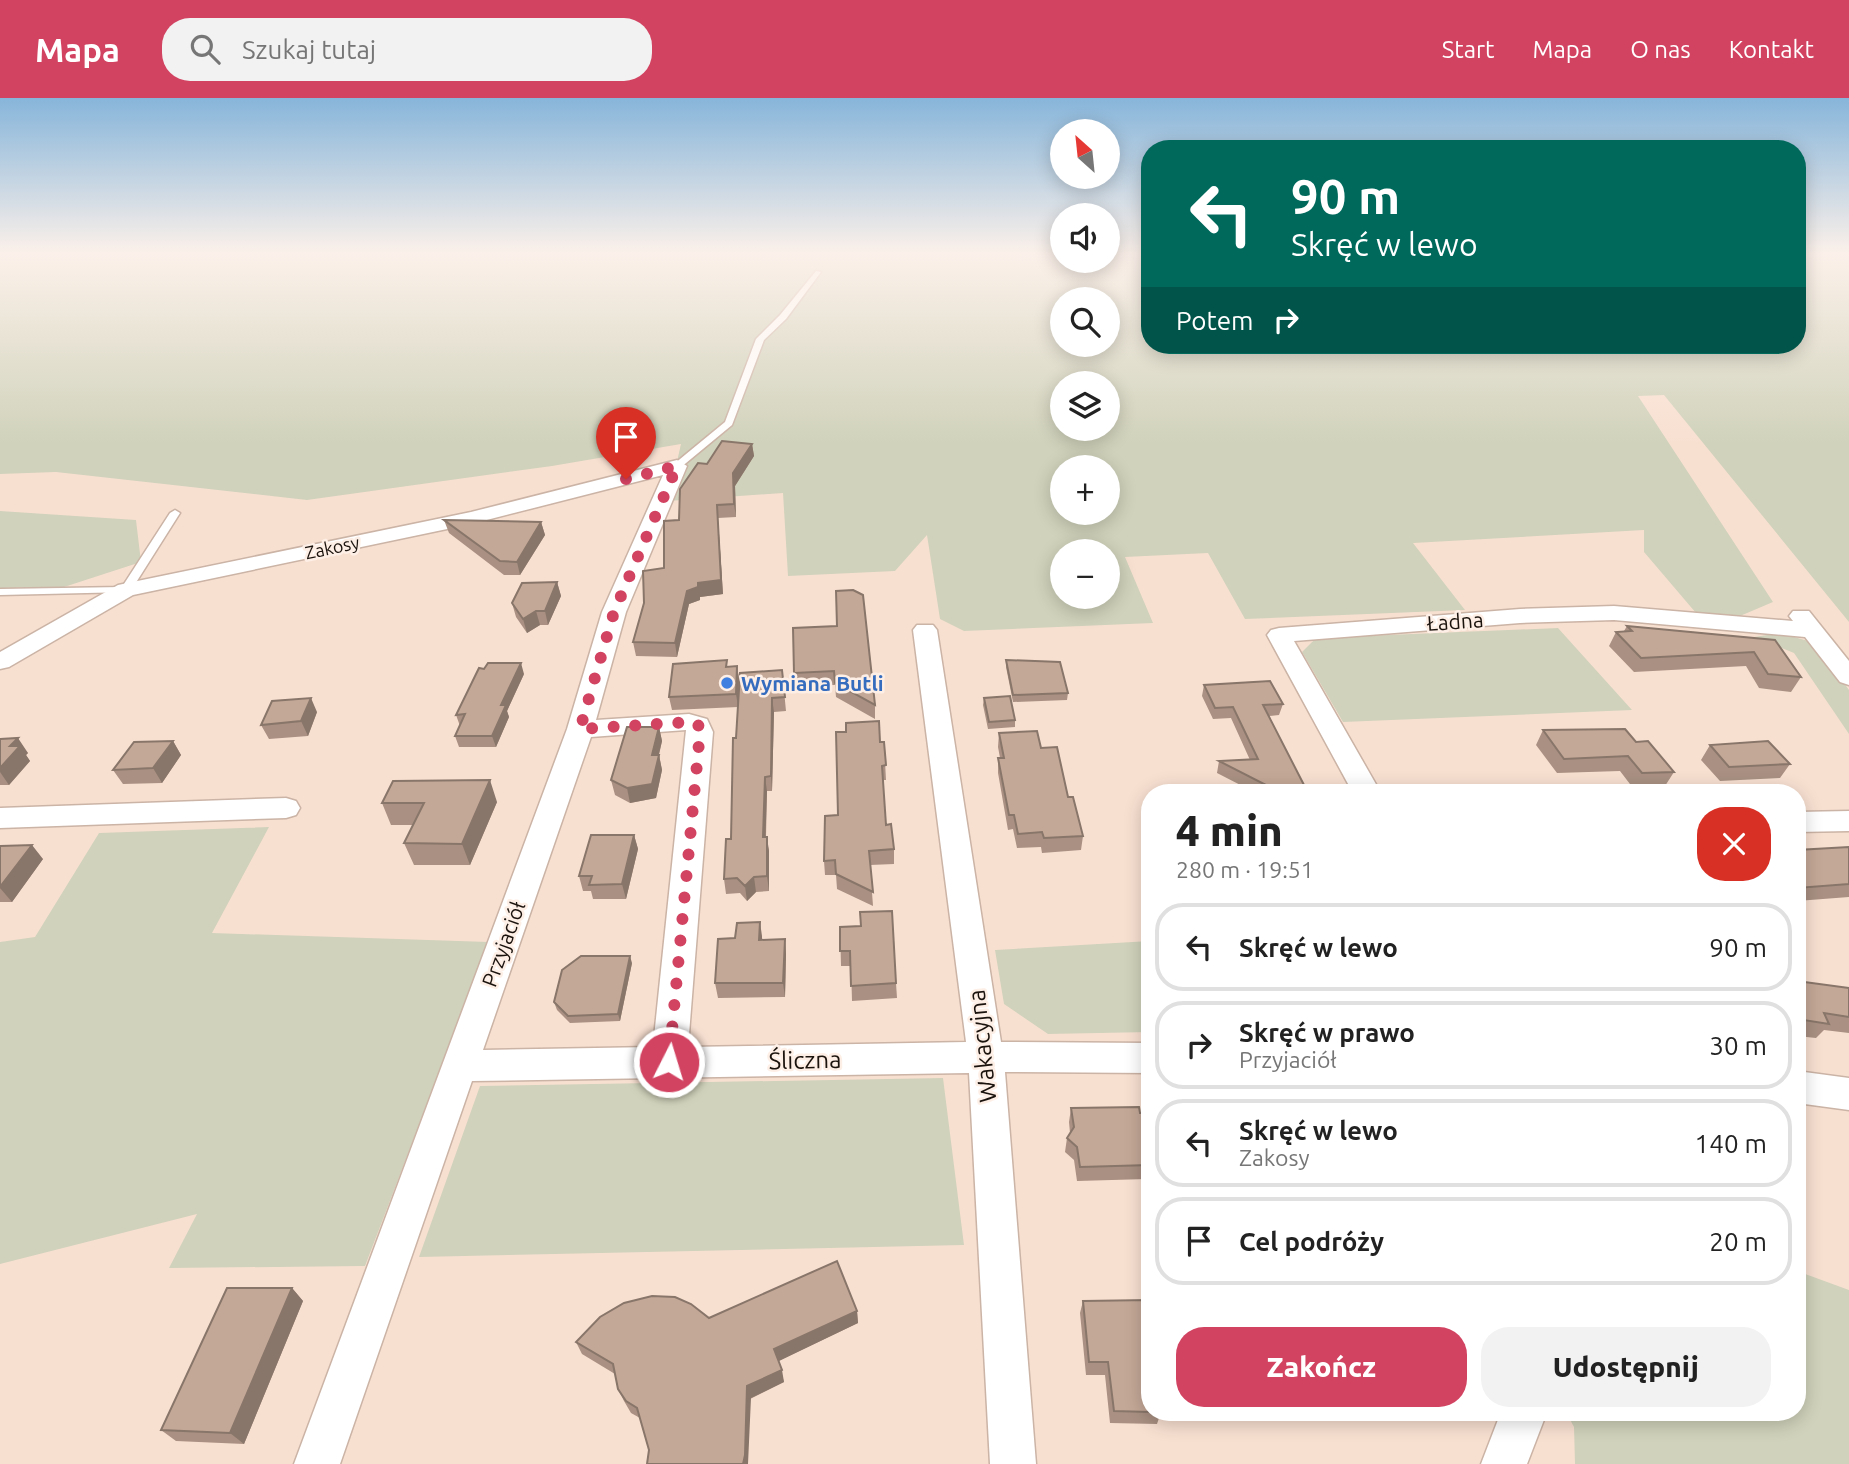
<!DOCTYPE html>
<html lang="pl">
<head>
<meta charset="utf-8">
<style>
	body { margin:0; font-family:Ubuntu,sans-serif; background:#f2f2f2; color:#222; height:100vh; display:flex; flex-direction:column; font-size:26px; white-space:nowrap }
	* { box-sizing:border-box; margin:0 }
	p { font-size:23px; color:#767676 }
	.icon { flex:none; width:38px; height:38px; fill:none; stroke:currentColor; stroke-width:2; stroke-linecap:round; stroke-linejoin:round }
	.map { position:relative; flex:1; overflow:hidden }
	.sheet { position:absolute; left:1141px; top:686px; width:665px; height:637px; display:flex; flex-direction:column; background:#fff; border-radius:28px; box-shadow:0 4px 18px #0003 }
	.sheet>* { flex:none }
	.banner { position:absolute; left:1141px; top:42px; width:665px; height:214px; border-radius:28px; box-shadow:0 4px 18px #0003; background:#00695c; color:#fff; overflow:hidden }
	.needle { width:46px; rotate:333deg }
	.fabs { position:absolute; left:1050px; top:21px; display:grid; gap:14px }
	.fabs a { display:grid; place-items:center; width:70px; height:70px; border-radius:50%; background:#fff; box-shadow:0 4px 18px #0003; font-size:35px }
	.pin { position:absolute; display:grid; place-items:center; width:60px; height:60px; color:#fff; margin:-72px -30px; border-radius:50% 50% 50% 0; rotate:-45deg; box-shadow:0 0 7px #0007 }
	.pin .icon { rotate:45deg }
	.me { position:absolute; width:77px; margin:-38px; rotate:5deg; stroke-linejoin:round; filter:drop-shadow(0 0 5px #0008) }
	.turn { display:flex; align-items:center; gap:24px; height:147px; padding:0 35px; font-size:32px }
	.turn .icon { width:91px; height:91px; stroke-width:2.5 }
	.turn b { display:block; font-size:49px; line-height:60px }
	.then { display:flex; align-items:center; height:66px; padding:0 35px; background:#0003; gap:14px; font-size:26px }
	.round { display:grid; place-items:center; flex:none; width:74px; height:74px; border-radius:28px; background:#f2f2f2 }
	.head { display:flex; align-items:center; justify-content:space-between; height:119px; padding:0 35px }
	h1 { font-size:42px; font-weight:800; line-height:52px }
	.button { display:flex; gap:14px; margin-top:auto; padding:14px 35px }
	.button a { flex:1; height:80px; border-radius:28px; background:#d24261; color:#fff; font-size:28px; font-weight:800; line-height:80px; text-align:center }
	.button a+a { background:#f2f2f2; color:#222 }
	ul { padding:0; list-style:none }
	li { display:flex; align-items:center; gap:21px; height:88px; margin:0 14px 10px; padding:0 21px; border:4px solid #e0e0e0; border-radius:28px }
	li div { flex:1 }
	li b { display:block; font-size:26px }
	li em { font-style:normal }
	header { display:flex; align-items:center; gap:42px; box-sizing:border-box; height:98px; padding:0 35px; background:#d24261; color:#fff }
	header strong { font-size:33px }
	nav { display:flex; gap:38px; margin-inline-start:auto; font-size:24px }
	.search { width:490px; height:63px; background:#f2f2f2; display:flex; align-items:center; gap:18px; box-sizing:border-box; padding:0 24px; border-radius:28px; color:#767676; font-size:26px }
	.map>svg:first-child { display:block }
	.green { fill:#d0d2bb; fill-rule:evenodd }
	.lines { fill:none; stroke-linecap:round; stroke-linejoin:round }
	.lane-casing { stroke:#cbb3a5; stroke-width:3 }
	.street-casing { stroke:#cbb3a5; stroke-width:3 }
	.lane { fill:#fff; fill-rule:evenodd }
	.street { fill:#fff; fill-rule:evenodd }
	.wall { fill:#a99082 }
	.shaded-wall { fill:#89766a }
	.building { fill:#c4a897; stroke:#89766a; stroke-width:2 }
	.route { stroke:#d24261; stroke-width:12; stroke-dasharray:0 21.6 }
	.shop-dot { fill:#3f7fe0; stroke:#feefe6; stroke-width:2.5 }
	.labels { text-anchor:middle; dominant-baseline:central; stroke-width:5; stroke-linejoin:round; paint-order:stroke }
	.far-street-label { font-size:18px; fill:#1a120d; stroke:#feefe6 }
	.street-label { font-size:21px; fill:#1a120d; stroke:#feefe6 }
	.shop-label { font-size:21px; font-weight:bold; fill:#366cbe; stroke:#feefe6; text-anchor:start }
	.near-street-label { font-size:24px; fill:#1a120d; stroke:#feefe6 }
</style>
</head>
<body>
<header>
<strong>Mapa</strong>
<div class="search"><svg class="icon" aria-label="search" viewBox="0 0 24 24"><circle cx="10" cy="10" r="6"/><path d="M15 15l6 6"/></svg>Szukaj tutaj</div>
<nav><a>Start</a><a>Mapa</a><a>O nas</a><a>Kontakt</a></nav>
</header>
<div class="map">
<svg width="1849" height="1366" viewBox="0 0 1849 1366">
	<rect width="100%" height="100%" fill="#f8e0d1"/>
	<path class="green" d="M0,154H1062V163H1108V154H1150V247H1797V154H1849V524L1664,297L1638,298L1773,504L1740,518L1696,515L1644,454V432L1413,445L1465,512L1245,521L1208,455L1125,459L1153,525L964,533L940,521L927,437L895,473L788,478L783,395L668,403L681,346L552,368L307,402L56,374L0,376ZM1062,201H1108V247H1062ZM1062,285H1108V331H1062ZM1062,369H1108V415H1062ZM1062,453H1108V499H1062Z
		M0,413L136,422L141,464L64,489L0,490Z
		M1558,530L1632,612L1343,624L1302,554L1316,540Z
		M1780,535L1808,543L1821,554L1849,592V636L1794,555L1754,539Z
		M269,729L212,835L489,844L365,1168L169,1170L197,1116L0,1166V844L35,839L99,735Z
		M1150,843V934L1048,936L1004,906L995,852Z
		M943,980L964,1147L419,1159L480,988Z
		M1797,1173L1849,1192V1366H1575L1574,1329L1566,1314H1797Z"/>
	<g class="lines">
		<g class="lane-casing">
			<path id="lane" d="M816,173L821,174L786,221L764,242L732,327L680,370H674V366L725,324L756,241L780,217Z
				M175,412L180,415L130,494L0,497V491L122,489L170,415Z"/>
		</g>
		<g class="street-casing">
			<path id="street" d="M677,362L687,368L626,514L596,622L689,616L707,621L713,634L688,949L966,944L913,532L917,527H933L937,532L1001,944L1150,945V975L1005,974L1036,1366H990L969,975L472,983L340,1366H294L567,631L602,514L663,377L471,426L133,497L9,569L0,571V554L118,487L471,414ZM686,632L653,949L483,952L591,639Z
				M1614,508L1793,523L1789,518L1793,513H1809L1849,563V587L1840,584L1805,539L1614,522L1520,525L1294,543L1381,695H1353L1267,537L1271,532L1279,530L1520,511Z
				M286,700L296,703L300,710L296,717L286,720L0,730V710Z
				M1849,713V733L1797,734V714Z
				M1797,973L1849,980V1012L1797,1005Z
				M1501,1314H1547L1527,1366H1481Z"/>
		</g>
		<use href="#lane" class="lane"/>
		<use href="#street" class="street"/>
	</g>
	<path class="wall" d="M752,346L754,358L735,388L736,419L718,420L723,496L700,499V502L689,506L677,559L636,558L633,544L664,470L679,422L707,366Z
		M444,422L541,424L545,437L520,477H504L449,435Z
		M557,484L561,498L548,527H540L527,535L516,519L512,505Z
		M1627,528L1775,542L1801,579L1791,594L1759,590L1746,568L1634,574L1609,548L1616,534L1624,533Z
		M793,530L875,607V621L836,599L835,587L795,588Z
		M727,562V568H737L739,581L738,609L672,612L669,599Z
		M1006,562L1068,595L1067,602L1013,604L1006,569Z
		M782,572L786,613L774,614L772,693H767L766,739L769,753V793L756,794L747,803L740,795L726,796L724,781L731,741L736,640Z
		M524,576L507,613L509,619L496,649H459L455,638L460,628L456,617Z
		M1204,587L1283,606L1279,617L1269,618L1304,687L1302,695H1256L1217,675L1219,663L1250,662L1231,620L1213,621L1202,598Z
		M984,600L1015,622V629L988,631L983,607Z
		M317,614L308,638L269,641L261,627Z
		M659,629L662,643L659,657L662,672L656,700L630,705L615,697L611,682Z
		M1543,632L1636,644L1674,674L1665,688L1633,690L1620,673L1557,675L1536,647Z
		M846,634L880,644H884L886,682H883L886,727L894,751V766L870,767L873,808L837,791L836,777H825L824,763L838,717Z
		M999,635L1041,650L1068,699L1083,738L1081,752L1042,755L1041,749L1017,750L1013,731L1008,732L998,675V660H1000L998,649Z
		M0,641L28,655L26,657L30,663L9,687H0Z
		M173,643L181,657L162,685L123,686L113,672Z
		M1710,647L1790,666L1780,680L1720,683L1701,662Z
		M497,704L470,767H414L404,745L413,727H391L382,705Z
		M634,737L638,751L626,801H593L591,793H583L579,778Z
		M0,748L43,761L12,804H0Z
		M1849,749V799L1797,803V752Z
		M840,829L896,885L897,900L852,903L851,868H841Z
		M762,838V842L785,841L786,856L785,899L718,900L715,885Z
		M632,865L620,923L570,925L557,912L554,904Z
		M1797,883L1849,890V935L1824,932L1816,940L1797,938Z
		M1071,1010L1150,1015V1074H1148L1147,1081L1077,1083L1074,1062L1065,1054L1067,1040L1070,1035L1069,1024Z
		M292,1190L303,1203L244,1346L176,1343L161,1332Z
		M1083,1203L1150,1314H1161L1157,1326L1110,1325L1105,1277H1086L1080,1215Z
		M857,1213L858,1225L778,1263L784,1284L649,1352L640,1320L631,1315L624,1303L618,1291L615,1276L582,1256L576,1244L709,1220Z
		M1388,1314H1398L1395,1319Z"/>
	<path class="shaded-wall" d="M752,346L754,358L735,388L736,419L734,406L733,375Z
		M717,407L723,496L700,499V502L689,506L677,559L675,545L687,493Z
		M541,424L545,437L520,477L517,464Z
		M557,484L561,498L548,527L545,513Z
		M536,513L540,527L527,535L523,521Z
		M521,565L524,576L507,613L509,619L496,649L492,638L501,607Z
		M737,568L739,581L738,609L736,596Z
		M311,600L317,614L308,638L301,623Z
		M772,600L774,614L772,693L771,678Z
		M659,629L662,643L655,672L652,657Z
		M18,640L28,655L26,657L30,663L9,687L0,674V670L10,648Z
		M173,643L181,657L162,685L153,670Z
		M659,657L662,672L656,700L630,705L627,690Z
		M765,679L767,693L765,753L763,739Z
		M490,682L497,704L470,767L462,746Z
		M634,737L638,751L626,801L622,786Z
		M767,739L769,753V793L767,778Z
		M32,747L43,761L12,804L0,790Z
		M754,779L756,794L747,803L745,788Z
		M760,824L762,838V857L759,842Z
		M785,841L786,856L785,899L783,885Z
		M630,858L632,865L620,923L618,916Z
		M292,1190L303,1203L244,1346L230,1335Z
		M857,1213L858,1225L777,1264L774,1251Z
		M782,1272L784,1284L751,1300L748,1366H743L747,1288Z"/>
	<path class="building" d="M722,343L752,346L733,375L734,406L717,407L721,482L698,485V489L687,493L675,545L633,544L644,505L643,473L664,470V423L679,422L680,391L698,365L707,366Z
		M444,422L541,424L517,464L500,463Z
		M557,484L545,513H536L523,521L512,505L522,485Z
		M853,492L863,497L875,607L835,585L834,573L794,575L793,530L837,528L836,493Z
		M1627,528L1775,542L1801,579L1768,576L1754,554L1641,560L1616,534L1632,533Z
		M727,562L726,569L737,568L736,596L669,599L673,566Z
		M1006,562L1060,564L1068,595L1013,597Z
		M488,565H521L501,607H506L492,638H455L465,616L456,617L479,570L484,571Z
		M782,572L785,599L772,600L771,678L765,679L763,739H767V778L754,779L745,788L737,780L724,781L726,741H731L733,640H736L740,575Z
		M1270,583L1283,606L1263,607L1304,687L1268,692L1266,687L1219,663L1258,661L1233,609L1215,610L1204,587Z
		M1010,598L1015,622L989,624L984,600Z
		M311,600L301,623L261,627L272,603Z
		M879,623L880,644H884L886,667L882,668L886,727L891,726L894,751L869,753L873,794L836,776L835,762L824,763L825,718L838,717L836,634H846V625Z
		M627,629H659L652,657H659L652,686L627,690L611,682Z
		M1625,631L1636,644L1648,643L1674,674L1642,675L1628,658L1564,661L1543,632Z
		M1037,633L1041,650L1057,649L1068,699H1073L1083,738L1044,740L1042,734L1018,736L1014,717H1009L998,660H1004L999,635Z
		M18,640L10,648H20L0,670V641Z
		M173,643L153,670L113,672L134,644Z
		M1768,643L1790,666L1729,669L1710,647Z
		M490,682L462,746L404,745L424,705H382L393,683Z
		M591,737H634L622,786L589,787L592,778H579Z
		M32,747L0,789V748Z
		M1849,749V786L1797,790V752Z
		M892,813L896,885L851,888L850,853H840V829L861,828L860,814Z
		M760,824L759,842L785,841L783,885H715L718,841L735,840L737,825Z
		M581,858H630L618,916L568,918L554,904L562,872Z
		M1797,883L1849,890V919L1824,915L1829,926L1797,921Z
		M1139,1009L1140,1015H1150V1067L1080,1069L1077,1049L1067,1040L1074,1029L1071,1010Z
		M837,1163L857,1213L774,1251L782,1272L747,1288L745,1357L743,1366H647L649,1352L637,1310L626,1303L618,1291L613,1266L576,1244L600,1219L624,1205L652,1198L675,1199L691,1206L709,1220Z
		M227,1190H292L230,1335L161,1332Z
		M1150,1202V1314L1114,1313L1108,1264H1089L1083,1203Z"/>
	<linearGradient id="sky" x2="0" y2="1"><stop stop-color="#87b5da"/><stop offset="0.45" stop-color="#fcf1ea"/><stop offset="1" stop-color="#fcf1ea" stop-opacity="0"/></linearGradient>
	<rect width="1849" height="346" fill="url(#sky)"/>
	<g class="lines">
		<path class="route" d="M626,381L677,368L614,514L580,631L689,624L698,626L700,634L669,964"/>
	</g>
	<circle class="shop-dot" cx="727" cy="585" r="7"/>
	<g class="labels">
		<g class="far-street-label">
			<text transform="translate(332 449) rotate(-12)">Zakosy</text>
		</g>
		<g class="street-label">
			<text transform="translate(1455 523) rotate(-4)">Ładna</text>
			<text transform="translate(503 846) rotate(-70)">Przyjaciół</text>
		</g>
		<g class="shop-label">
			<text x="741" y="585">Wymiana Butli</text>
		</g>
		<g class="near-street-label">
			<text transform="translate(982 948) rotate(-96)">Wakacyjna</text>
			<text transform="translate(805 962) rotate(-1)">Śliczna</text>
		</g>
	</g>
</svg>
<div class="fabs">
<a><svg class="needle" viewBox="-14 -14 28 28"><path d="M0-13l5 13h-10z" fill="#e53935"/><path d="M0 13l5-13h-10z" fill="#767676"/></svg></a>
<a><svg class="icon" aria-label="sound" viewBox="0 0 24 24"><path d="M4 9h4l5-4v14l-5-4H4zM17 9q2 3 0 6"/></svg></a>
<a><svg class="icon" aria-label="search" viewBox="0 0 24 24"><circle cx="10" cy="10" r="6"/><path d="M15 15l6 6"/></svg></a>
<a><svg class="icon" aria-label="layers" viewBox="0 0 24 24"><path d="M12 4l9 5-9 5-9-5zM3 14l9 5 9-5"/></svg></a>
<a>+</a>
<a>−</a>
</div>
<div class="pin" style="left:626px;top:381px;background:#d93025"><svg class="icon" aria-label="arrive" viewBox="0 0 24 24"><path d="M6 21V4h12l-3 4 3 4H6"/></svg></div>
<svg class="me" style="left:669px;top:964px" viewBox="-20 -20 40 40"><circle r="17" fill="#d24261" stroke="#fff" stroke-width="3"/><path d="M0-11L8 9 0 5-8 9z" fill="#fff"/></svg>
<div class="banner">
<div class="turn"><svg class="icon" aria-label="left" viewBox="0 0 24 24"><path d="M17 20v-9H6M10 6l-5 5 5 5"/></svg><div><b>90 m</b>Skręć w lewo</div></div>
<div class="then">Potem<svg class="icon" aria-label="right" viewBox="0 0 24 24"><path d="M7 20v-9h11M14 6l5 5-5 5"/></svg></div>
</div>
<section class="sheet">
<div class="head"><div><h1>4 min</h1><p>280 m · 19:51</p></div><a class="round" style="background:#d93025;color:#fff"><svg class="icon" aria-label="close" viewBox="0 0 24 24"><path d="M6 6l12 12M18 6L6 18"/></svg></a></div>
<ul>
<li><svg class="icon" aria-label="left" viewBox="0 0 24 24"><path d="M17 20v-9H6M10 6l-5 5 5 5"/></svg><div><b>Skręć w lewo</b></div><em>90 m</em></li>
<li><svg class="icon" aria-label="right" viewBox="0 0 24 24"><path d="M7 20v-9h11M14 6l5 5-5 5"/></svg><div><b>Skręć w prawo</b><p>Przyjaciół</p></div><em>30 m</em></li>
<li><svg class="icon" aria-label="left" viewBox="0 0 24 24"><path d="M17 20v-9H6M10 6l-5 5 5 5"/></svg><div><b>Skręć w lewo</b><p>Zakosy</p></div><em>140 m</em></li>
<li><svg class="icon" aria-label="arrive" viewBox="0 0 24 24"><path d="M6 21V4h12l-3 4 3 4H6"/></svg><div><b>Cel podróży</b></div><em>20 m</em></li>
</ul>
<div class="button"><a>Zakończ</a><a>Udostępnij</a></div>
</section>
</div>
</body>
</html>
